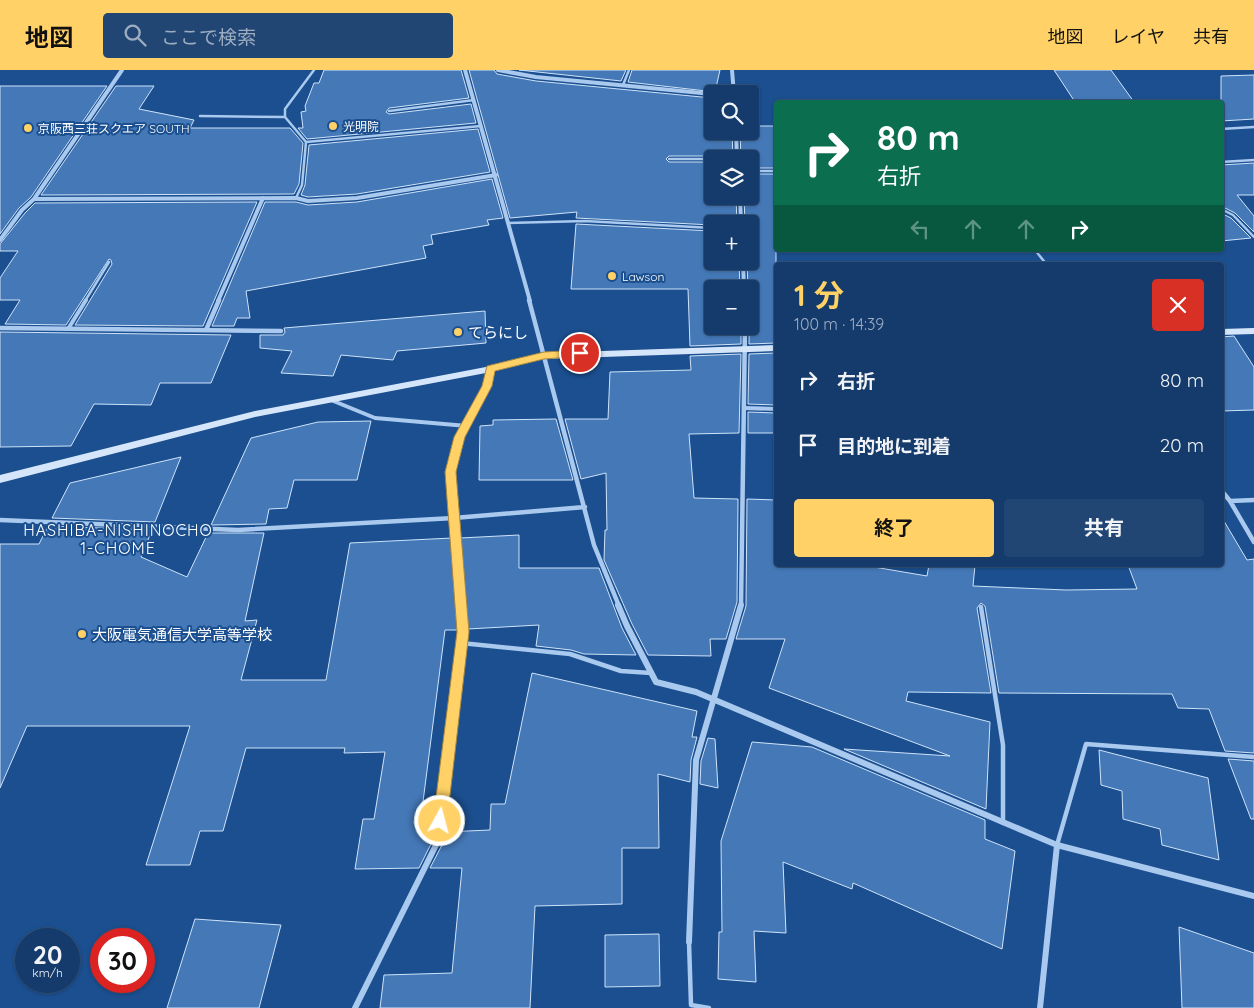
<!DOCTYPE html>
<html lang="ja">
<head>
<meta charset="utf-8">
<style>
	body { margin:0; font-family:Quicksand,"Noto Sans JP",sans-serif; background:#214673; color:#f1f3f6; height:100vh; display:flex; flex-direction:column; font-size:19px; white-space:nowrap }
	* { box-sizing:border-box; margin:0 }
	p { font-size:16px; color:#9dadc1 }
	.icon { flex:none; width:28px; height:28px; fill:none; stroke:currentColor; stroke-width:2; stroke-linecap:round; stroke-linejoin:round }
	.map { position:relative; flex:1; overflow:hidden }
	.panel { position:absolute; left:774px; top:192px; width:450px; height:305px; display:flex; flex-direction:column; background:#143b6b; border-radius:5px; box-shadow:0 1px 4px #0004,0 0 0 1px #33557e }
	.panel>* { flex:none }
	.guide { position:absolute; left:774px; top:30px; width:450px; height:152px; border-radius:5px; box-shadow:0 1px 4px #0004,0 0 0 1px #33557e; background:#0b6e4f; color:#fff; overflow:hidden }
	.fabs { position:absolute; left:704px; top:15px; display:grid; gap:10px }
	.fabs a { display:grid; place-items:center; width:55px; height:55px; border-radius:5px; background:#143b6b; box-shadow:0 1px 4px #0004,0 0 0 1px #33557e; font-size:25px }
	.speed { position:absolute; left:15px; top:858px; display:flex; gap:10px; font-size:25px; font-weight:700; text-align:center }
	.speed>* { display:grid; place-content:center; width:65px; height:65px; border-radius:50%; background:#143b6b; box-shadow:0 1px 4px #0004,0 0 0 1px #33557e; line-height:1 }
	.speed small { font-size:12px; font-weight:400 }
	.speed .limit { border:8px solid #d22; background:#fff; color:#111 }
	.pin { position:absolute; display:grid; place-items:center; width:42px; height:42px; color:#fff; margin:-21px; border:2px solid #fff; border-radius:50%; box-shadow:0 1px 5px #0007 }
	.me { position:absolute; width:55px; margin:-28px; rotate:7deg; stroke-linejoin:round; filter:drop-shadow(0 0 4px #0008) }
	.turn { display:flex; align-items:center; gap:18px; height:105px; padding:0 20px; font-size:22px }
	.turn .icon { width:65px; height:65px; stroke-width:2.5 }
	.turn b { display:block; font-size:35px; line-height:42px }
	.lanes { display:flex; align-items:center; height:48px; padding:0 20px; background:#0003; justify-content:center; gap:25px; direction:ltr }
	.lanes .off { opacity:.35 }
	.round { display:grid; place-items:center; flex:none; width:52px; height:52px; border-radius:5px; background:#214673 }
	.summary { display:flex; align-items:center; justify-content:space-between; height:85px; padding:0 20px }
	h1 { font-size:30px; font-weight:700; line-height:38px; color:#ffd166 }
	.cta { display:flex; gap:10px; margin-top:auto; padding:10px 20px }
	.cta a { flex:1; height:58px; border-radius:5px; background:#ffd166; color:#111; font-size:20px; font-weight:700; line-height:58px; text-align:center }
	.cta a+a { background:#214673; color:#f1f3f6 }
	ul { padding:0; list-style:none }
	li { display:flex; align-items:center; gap:15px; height:65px; padding:0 20px }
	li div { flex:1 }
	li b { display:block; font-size:19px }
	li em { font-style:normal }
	header { display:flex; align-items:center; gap:30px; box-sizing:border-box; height:70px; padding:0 25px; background:#ffd166; color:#111 }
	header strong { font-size:24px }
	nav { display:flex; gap:28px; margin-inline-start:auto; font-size:18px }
	.search { width:350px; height:45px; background:#214673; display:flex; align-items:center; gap:12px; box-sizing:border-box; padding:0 18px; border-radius:5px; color:#9dadc1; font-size:19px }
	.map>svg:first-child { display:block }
	.building { fill:#4478b7; stroke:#cfe3fa }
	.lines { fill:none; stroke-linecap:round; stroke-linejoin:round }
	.lane-far2 { stroke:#a9c9ee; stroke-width:2.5 }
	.lane-far1 { stroke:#a9c9ee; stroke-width:4 }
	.lane { stroke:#a9c9ee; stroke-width:4.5 }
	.street-far2 { stroke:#a9c9ee; stroke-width:4 }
	.street-far1 { stroke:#a9c9ee; stroke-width:4.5 }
	.street { stroke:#a9c9ee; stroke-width:6 }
	.secondary { fill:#d6e6fa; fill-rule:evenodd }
	.route { fill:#ffd166; stroke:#a68842 }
	.poi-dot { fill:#ffd166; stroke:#1b4f8f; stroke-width:2 }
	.labels { text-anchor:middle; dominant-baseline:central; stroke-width:4; stroke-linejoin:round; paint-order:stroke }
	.far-poi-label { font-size:12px; fill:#fff; stroke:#1b4f8f; text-anchor:start }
	.poi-label { font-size:15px; fill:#fff; stroke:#1b4f8f; text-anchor:start }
	.neighbourhood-label { font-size:16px; letter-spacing:1px; fill:#fff; stroke:#1b4f8f }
</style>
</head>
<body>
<header>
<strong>地図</strong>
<div class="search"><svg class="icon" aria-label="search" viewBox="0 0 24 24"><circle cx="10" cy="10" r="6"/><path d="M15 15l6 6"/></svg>ここで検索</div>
<nav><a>地図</a><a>レイヤ</a><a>共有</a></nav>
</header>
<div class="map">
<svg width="1254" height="938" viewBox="0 0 1254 938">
	<rect width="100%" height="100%" fill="#1b4f8f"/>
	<path class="building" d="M324,0H461L469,28L389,38L386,42L389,44L471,34L476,53L307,69L298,58H303L301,42L306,41L305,36L314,13H319Z
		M469,0H494L497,4L536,11L712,28L708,56H712V61H732L733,89H715L712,86H669L666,89L669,92H712V126H736L737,154L712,155L576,148L577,142L510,148Z
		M519,0H626L621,11Z
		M632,0H720L715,22L628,12Z
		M1054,0H1111L1134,32H1075Z
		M1254,5V49L1221,51V6Z
		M0,16H107L31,127L19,138L0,164Z
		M116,16H154L139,39L194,50L190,58H290L303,73L299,114L294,124L41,125Z
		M750,56H776V98H750V89H741L740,61H750Z
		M478,59L490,102L357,124L308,127L301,125L305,115L309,75Z
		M1254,93V125H1237L1254,146V162L1235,143L1221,136V95Z
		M750,104H776V273L749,274L750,219H748L747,191H750V154H745L744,126H750Z
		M492,109L503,148L487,150L489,155L431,165L433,174L423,176L426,188L246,221L250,248H237L234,256H212L265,132H296L308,135L357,132Z
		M257,132L203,256L75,255L112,194L111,190L109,189L66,255L5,254L20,230H0V208L18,181H0V174L25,143L35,133Z
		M1221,143L1231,148L1251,168L1221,171Z
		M576,154L712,161V191H739L740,219H712V256H741V274L690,276L688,219H571Z
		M485,241L486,273L397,281L393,290L341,285L333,306L281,303L292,281L260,278V265H283L285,262L284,258Z
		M0,262L231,265L211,313H160L151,335L94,334L71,376L0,377Z
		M1234,266L1254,297V340L1221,341V267Z
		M776,283V335L748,334L749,284Z
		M741,284L739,363L689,364L694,428L738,429L737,532L726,569H710L711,586L648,585L632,554L604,490L605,460H607L606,403L581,409L565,349H608L610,302L691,300L690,286Z
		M748,342L776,343V363H748Z
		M556,349L573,410H479L480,356L493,355V350Z
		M371,351L357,410H294L287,438L269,439L266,454L211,455L251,368L318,352Z
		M181,387L155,452L52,448L70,413Z
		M747,429L776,430V496L856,497V495H862L927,506L929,495H975L973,516L1066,520L1137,519L1128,495H1221V446L1247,490L1254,489V683L1225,681L1209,639L1178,638L1172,624L999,623L985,536L981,533L977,538L991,623L908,622L906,631L990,652L986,739L844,679L950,686L769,618L785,569H736L746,536Z
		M48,456L152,460L141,487L187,507L208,463H264L245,551L257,550L241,610H326L350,473L452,468L458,560H445L419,763L434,762L433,770L419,798L355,799L363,749H374L385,682L344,683L345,678H246L223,761H200L190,795H146L190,656H27L0,718V474H39Z
		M519,465V498H599L622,558L636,585L584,584L571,580L536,576L539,555L468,559L460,468Z
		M532,603L697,641L692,667H697L691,690L690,712L658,704L659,778H622V834L535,836L530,938H380L384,905L452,903L462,798H430L443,773L444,762L490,760L491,734H505Z
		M708,668L715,669L718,718L700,714L701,691Z
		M752,672L812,677L985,750V769L1015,781L1002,879L853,813L852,819L783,792L786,863L754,861L756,912L718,909L719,862H722L721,771Z
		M1099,680L1208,708L1219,790L1162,775L1160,759L1123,749L1122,721L1101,715Z
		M1228,689L1254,691V749H1251Z
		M195,849L281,855L259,938H167Z
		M1179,857L1254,883V938H1182Z
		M659,864L660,916L605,917V865Z"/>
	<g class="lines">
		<path class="lane-far2" d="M623,15L629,0
			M389,41L474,30
			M200,46L285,47
			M1221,59L1254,57
			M306,72L481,56
			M669,89H712
			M1221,92L1254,90
			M750,101H776
			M296,128L302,115L306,72L285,47V39L314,0
			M1221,139L1233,145L1254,167
			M508,153L585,151L712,158
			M1035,180L1047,195
			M85,231L109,192"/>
		<path class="lane-far1" d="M68,259L86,230
			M331,330L375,348L467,356
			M744,338L776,339
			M454,448C453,433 449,417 450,402C453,364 482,335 491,299"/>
		<path class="lane" d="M981,537L1003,675V753
			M461,573L570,584L621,601L651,603
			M1057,775L1086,674L1254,687
			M689,872L691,935L709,938"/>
		<path class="street-far2" d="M465,0L530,231
			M498,0L536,7L712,24
			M732,0L734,24
			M736,61L737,89
			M740,126L741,154
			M34,129L296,128L308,131L357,128L496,105
			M0,170L22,140L34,129L122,0
			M743,191L744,219
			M218,231L263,128"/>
		<path class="street-far1" d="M529,230L594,475L619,536
			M0,258L281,261
			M206,260L219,230
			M1221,420L1230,431L1254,472
			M1230,431L1254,430
			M454,448L461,536
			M0,450L238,460L454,448L585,437
			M741,536L745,256"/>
		<path class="street" d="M618,535L627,556L656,612L696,622L1057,775L1254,826
			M689,872L696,690L741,535
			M355,938L438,771L463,562L461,535
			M1040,938L1057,775"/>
		<path class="secondary" d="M1254,258V264L1221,265V259Z
			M776,275V281L544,289L491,302L255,347L0,413V405L255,341L491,296L544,283Z"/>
	</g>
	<path class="route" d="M580,280L583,281V286L544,289L495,301L492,316L465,367L456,402L469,562L447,751L445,756L440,758L435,756L433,751L457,562L445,402L454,367L482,316L487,296L544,282Z"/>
	<g class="poi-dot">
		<circle cx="333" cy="56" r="5"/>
		<circle cx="28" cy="58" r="5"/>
		<circle cx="612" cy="206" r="5"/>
		<circle cx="458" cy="262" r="5"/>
		<circle cx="82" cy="564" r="5"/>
	</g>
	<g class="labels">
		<g class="far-poi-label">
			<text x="343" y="56">光明院</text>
			<text x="38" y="58">京阪西三荘スクエア SOUTH</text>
			<text x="622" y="206">Lawson</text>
		</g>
		<g class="poi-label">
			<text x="468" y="262">てらにし</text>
			<text x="92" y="564">大阪電気通信大学高等学校</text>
		</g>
		<g class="neighbourhood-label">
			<text x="118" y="460">HASHIBA-NISHINOCHO<tspan x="118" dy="18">1-CHOME</tspan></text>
		</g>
	</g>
</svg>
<div class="fabs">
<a><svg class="icon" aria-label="search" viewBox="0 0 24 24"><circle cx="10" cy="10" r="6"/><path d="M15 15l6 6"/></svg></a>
<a><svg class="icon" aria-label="layers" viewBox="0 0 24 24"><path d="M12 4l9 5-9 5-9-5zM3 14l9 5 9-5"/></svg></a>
<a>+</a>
<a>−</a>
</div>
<div class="speed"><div>20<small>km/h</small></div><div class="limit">30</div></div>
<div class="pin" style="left:580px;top:283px;background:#d93025"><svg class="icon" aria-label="arrive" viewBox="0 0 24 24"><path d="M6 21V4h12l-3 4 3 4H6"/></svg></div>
<svg class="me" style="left:440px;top:751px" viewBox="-20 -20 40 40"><circle r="17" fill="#ffd166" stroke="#fff" stroke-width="3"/><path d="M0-11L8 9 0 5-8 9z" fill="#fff"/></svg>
<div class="guide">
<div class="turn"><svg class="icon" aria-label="right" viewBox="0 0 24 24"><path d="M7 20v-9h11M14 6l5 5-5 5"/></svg><div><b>80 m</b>右折</div></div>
<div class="lanes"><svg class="icon off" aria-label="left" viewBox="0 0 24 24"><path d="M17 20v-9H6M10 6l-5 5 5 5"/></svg><svg class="icon off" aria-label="ahead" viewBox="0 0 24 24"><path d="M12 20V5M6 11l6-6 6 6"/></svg><svg class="icon off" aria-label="ahead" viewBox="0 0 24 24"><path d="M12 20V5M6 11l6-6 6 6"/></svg><svg class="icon" aria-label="right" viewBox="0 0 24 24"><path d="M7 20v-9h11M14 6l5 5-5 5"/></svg></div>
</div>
<section class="panel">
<div class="summary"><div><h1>1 分</h1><p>100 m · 14:39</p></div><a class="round" style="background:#d93025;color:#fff"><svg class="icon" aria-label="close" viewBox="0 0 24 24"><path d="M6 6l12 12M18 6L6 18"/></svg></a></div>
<ul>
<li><svg class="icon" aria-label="right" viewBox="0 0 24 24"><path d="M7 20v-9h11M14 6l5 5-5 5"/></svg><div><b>右折</b></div><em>80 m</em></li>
<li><svg class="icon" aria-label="arrive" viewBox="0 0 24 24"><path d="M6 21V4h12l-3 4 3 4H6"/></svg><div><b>目的地に到着</b></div><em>20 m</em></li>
</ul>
<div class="cta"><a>終了</a><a>共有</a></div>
</section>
</div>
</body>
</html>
